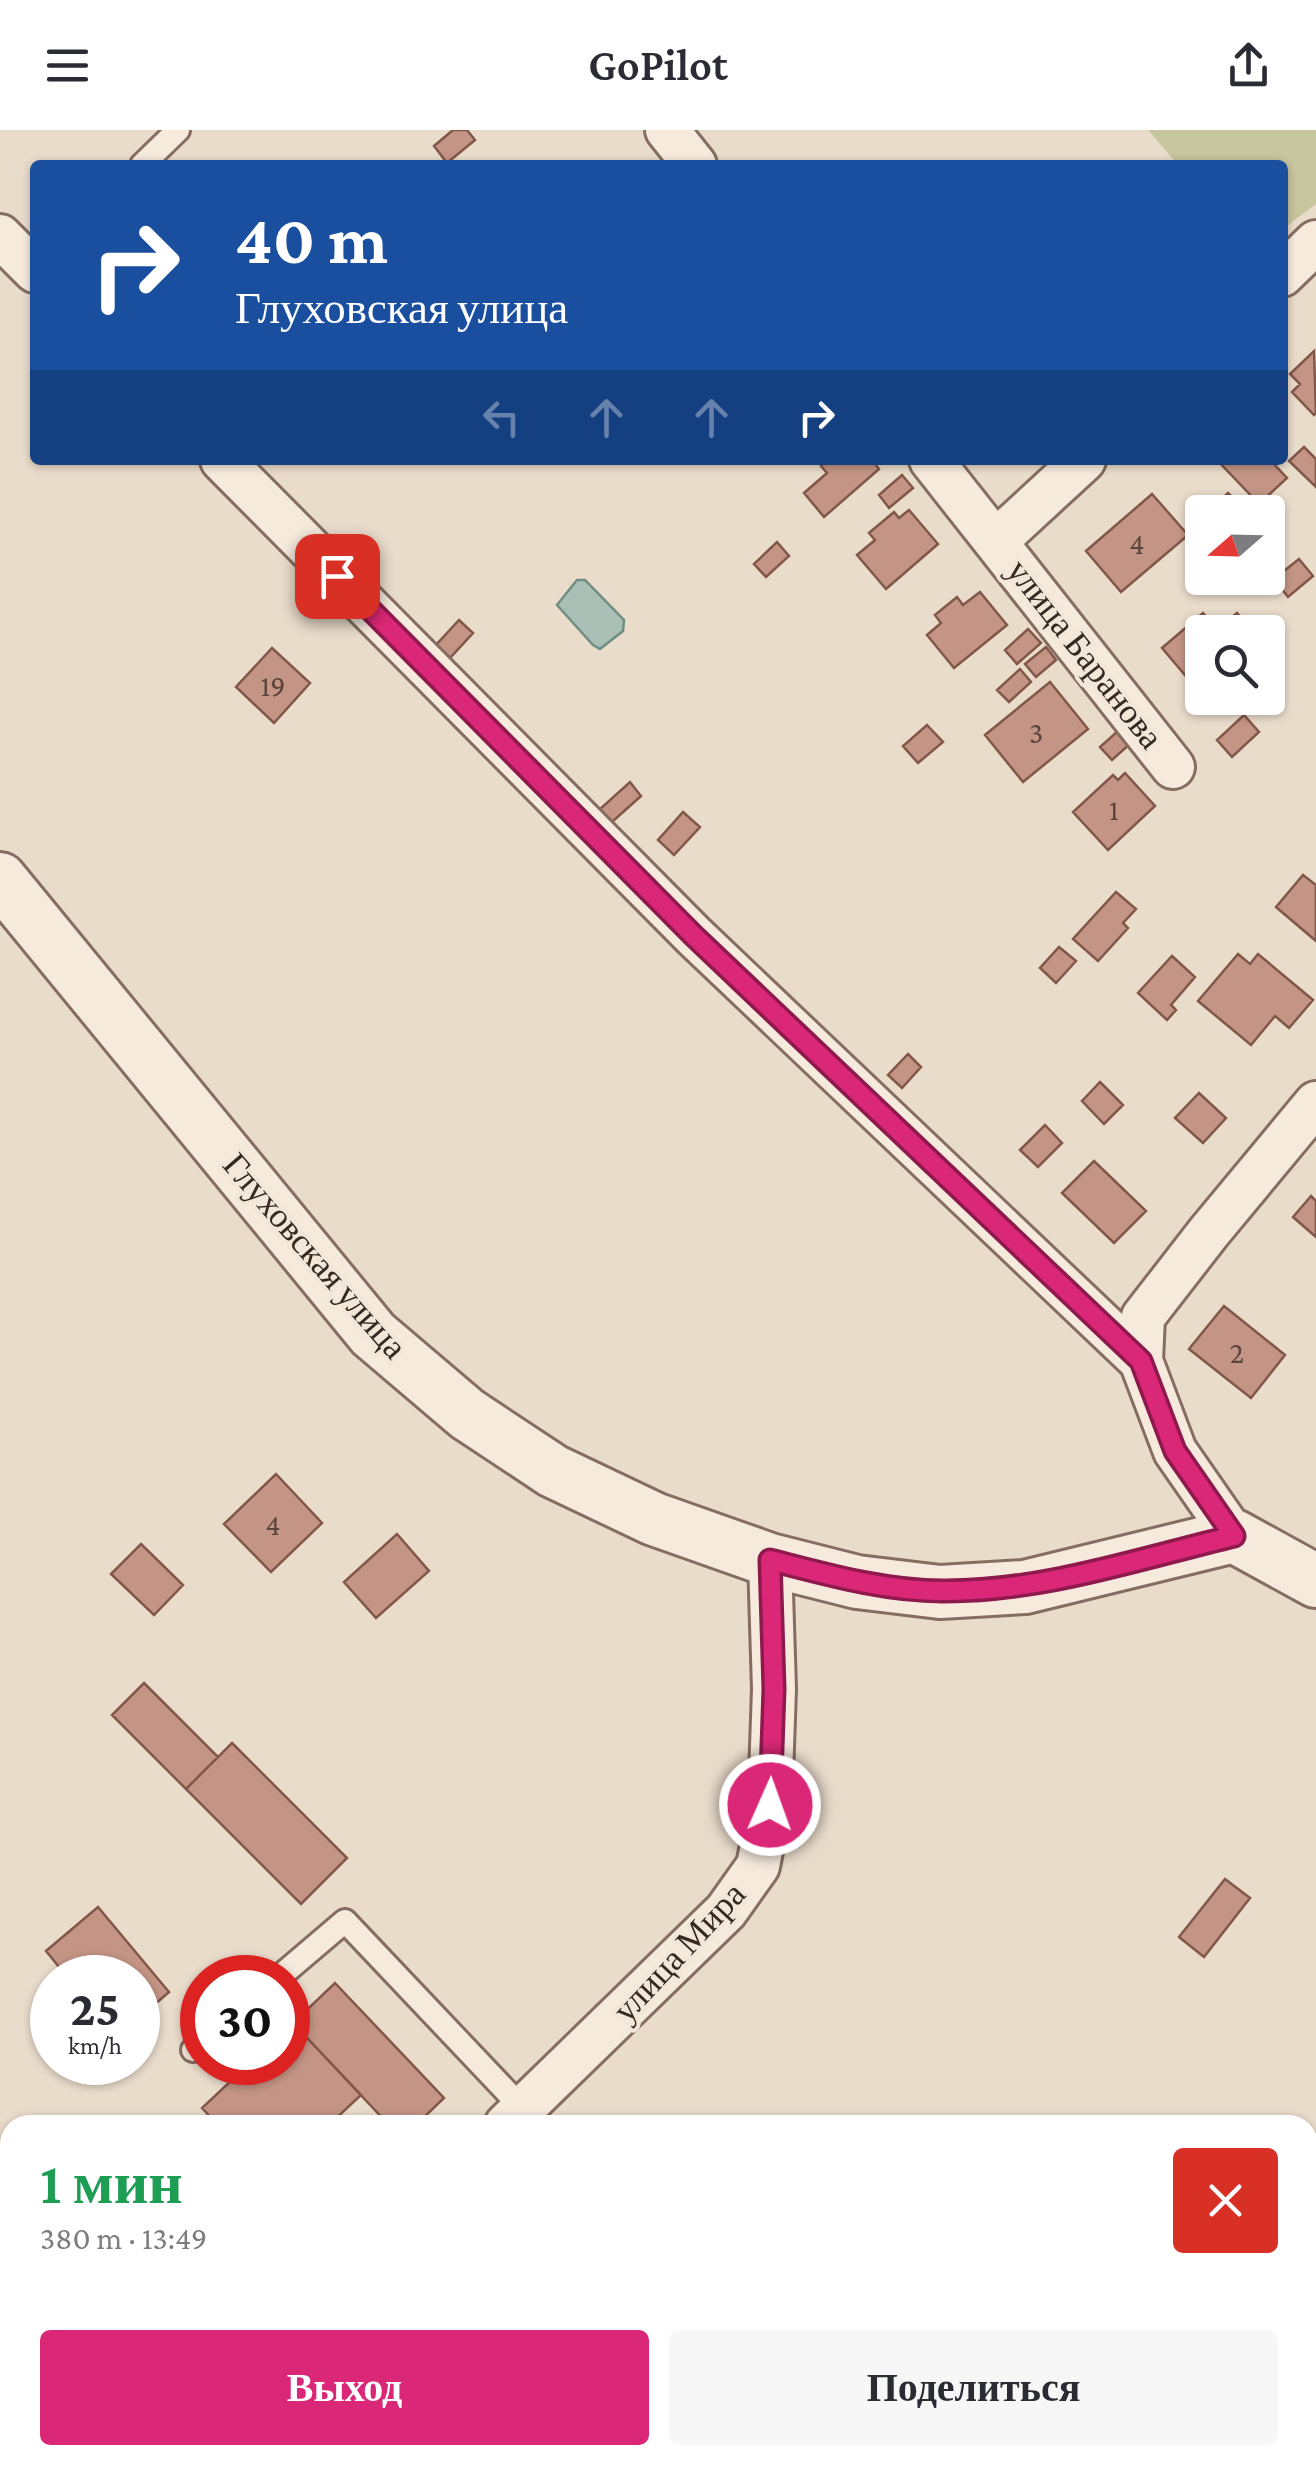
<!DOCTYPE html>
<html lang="ru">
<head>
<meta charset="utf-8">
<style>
	body { margin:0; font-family:"Crimson Pro",serif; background:#f7f7f7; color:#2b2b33; height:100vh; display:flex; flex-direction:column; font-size:38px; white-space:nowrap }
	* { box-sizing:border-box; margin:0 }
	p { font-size:32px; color:#7c7c81 }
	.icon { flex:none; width:55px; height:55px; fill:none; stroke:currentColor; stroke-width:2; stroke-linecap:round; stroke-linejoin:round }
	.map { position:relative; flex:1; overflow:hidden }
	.panel { position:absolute; left:0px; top:1985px; width:1318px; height:350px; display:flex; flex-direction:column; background:#fff; border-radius:30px 30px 0 0; box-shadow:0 2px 8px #0004 }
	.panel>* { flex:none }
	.guide { position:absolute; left:30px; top:30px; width:1258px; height:305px; border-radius:10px; box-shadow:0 2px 8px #0004; background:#1a4fa0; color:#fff; overflow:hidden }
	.needle { width:65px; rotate:250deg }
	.tools { position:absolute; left:1185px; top:365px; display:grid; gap:20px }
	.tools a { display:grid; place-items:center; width:100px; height:100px; border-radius:10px; background:#fff; box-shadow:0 2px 8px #0004; font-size:50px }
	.speed { position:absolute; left:30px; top:1825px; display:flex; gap:20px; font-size:50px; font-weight:700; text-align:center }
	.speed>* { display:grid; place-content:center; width:130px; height:130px; border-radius:50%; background:#fff; box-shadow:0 2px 8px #0004; line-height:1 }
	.speed small { font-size:25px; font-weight:400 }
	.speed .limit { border:15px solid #d22; background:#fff; color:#111 }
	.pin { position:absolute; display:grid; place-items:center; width:85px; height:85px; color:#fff; margin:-42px; border-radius:20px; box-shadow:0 5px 15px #0006 }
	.me { position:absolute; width:110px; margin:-55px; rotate:2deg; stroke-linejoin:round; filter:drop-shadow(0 0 8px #0008) }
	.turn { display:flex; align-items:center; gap:35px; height:210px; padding:0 40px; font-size:45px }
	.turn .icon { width:130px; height:130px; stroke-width:2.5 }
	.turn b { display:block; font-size:70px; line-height:85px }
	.lanes { display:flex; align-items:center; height:95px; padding:0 40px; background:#0003; justify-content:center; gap:50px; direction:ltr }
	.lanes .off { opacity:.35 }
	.round { display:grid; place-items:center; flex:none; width:105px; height:105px; border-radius:10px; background:#f7f7f7 }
	.summary { display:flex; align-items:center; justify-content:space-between; height:170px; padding:0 40px }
	h1 { font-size:60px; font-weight:600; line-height:75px; color:#1e9e55 }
	.button { display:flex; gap:20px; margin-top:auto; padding:20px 40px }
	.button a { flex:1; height:115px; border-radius:10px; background:#db2777; color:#fff; font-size:40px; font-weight:600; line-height:115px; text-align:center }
	.button a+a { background:#f7f7f7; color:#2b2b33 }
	header { display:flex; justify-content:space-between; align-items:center; height:130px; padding:0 40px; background:#fff; font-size:45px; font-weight:600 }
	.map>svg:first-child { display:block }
	.green { fill:#c7c69f }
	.water { fill:#aabfb6; stroke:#728d82; stroke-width:2.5 }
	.building { fill:#c49585; stroke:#815749; stroke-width:2.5 }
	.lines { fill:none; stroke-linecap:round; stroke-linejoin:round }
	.service-casing { stroke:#856e61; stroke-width:28 }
	.minor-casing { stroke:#856e61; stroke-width:48 }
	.tertiary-casing { stroke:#856e61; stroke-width:58 }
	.service { stroke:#f6eadd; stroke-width:22 }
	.minor { stroke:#f6eadd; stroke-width:42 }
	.tertiary { stroke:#f6eadd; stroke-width:52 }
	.route-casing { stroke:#8e194d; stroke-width:25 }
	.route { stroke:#db2777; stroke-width:18 }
	.labels { text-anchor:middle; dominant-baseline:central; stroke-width:8; stroke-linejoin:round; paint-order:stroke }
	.number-label { font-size:30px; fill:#5a443b }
	.street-label { font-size:35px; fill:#372922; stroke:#f2e7d9 }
</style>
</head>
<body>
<header><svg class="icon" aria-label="menu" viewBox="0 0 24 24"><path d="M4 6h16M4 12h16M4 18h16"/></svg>GoPilot<svg class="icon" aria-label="share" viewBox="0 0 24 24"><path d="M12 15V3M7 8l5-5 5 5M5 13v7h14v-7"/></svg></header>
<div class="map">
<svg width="1316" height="2335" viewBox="0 0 1316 2335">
	<rect width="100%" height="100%" fill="#eadccb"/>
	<path class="green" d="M1148,0H1316V74L1283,99L1282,35H1178Z"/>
	<path class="water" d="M577,450H585L624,490L623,501L600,519L593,515L557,475Z"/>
	<path class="building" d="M453,0H467L475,10L447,33L434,16Z
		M1314,221L1316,283L1314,285L1292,262L1300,254L1290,244Z
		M1304,317L1316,329V357L1289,331Z
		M827,330H872L879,339L824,387L804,363L827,343L821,336Z
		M1217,330H1275L1272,332L1287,348L1259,374Z
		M902,345L913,358L889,378L879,365Z
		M1228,363L1247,382H1220L1214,377Z
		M1152,364L1188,405L1121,462L1086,421Z
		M909,380L938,414L886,459L857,425L875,410L869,403L894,382L899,388Z
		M777,412L789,426L766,447L754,434Z
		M1299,429L1313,446L1288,467L1274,449Z
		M980,462L1007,495L954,538L927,505L941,493L935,485L957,467L963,475Z
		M1203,483L1217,500L1237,483L1254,502H1202V551L1195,557L1162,518Z
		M459,490L473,503L450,528L436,515Z
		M1028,499L1041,513L1017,534L1005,520Z
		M1046,517L1056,530L1036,547L1025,534Z
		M272,518L310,553L274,593L236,557Z
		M1020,539L1031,552L1009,572L997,560Z
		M1050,552L1088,599L1023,652L985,605Z
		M1244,585L1259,602L1232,627L1217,610Z
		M927,595L943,612L918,633L903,616Z
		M1119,600L1131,613L1112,630L1100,617Z
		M1125,643L1155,676L1108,720L1073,682L1113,645L1118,650Z
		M630,652L641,666L612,692L600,679Z
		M683,682L700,697L674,725L658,710Z
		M1303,745L1316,755V811L1276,777Z
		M1116,762L1136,779L1123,793L1128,798L1098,831L1073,809Z
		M1059,817L1076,831L1056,853L1040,838Z
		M1238,824L1250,834L1258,824L1313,870L1289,898L1275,886L1251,915L1198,871Z
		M1172,826L1195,847L1171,875L1176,880L1167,890L1138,863Z
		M908,924L921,937L902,958L888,945Z
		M1100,952L1123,975L1104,994L1082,971Z
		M1199,963L1226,988L1203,1013L1175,988Z
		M1045,995L1062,1013L1038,1037L1020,1020Z
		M1094,1031L1146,1081L1114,1113L1062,1063Z
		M1311,1066L1316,1071V1107L1293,1087Z
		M1224,1176L1285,1225L1251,1268L1189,1219Z
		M276,1344L322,1393L271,1442L224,1394Z
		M397,1404L429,1441L376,1488L344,1452Z
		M141,1414L183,1455L154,1485L111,1444Z
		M144,1553L218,1627L186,1659L112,1585Z
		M232,1613L347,1728L301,1774L186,1659Z
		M1225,1749L1250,1768L1204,1827L1179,1807Z
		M98,1777L169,1862L138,1889V1848H68L46,1821Z
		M335,1853L444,1968L416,1995H389L293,1893Z
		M293,1893L361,1965L329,1995H218L202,1978L251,1932H288V1898Z"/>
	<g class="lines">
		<g class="service-casing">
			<path id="service" d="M142,35L178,0
				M278,1848L345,1791L524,1980
				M193,1920L202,1912"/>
		</g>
		<g class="minor-casing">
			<path id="minor" d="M667,0L695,35
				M0,106L35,141
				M1282,145L1316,112
				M222,330L694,806L1141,1231
				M931,330L1173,637
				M996,411L1084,330
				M1234,1406L1175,1321L1141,1231L1143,1187L1209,1102L1316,973
				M506,1995L726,1781L758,1736L770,1675L774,1559L770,1430
				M1308,2289L1316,2281
				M96,2335L111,2325
				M1256,2335L1267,2325"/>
		</g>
		<g class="tertiary-casing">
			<path id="tertiary" d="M0,749L373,1204L467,1284L553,1341L654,1389L770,1430L857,1452L940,1462L1025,1457L1234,1406L1316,1451"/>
		</g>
		<use href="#service" class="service"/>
		<use href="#minor" class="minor"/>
		<use href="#tertiary" class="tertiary"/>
	</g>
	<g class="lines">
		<g class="route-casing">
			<path id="route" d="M337,446L694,806L1141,1231L1175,1321L1234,1406C1138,1429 1041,1462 942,1461C884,1461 825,1444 770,1430L774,1559L770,1675"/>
		</g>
		<use href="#route" class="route"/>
	</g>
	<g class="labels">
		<g class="number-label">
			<text x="1137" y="413">4</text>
			<text x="273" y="555">19</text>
			<text x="1036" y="602">3</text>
			<text x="1114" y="679">1</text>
			<text x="1237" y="1222">2</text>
			<text x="273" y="1394">4</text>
		</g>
		<g class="street-label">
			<text transform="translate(1085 524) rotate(52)">улица Баранова</text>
			<text transform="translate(315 1126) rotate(49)">Глуховская улица</text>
			<text transform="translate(679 1822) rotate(-47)">улица Мира</text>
		</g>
	</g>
</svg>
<div class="tools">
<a><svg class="needle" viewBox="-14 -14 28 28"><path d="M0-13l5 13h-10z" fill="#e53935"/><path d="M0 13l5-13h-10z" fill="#7c7c81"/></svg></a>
<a><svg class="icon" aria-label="search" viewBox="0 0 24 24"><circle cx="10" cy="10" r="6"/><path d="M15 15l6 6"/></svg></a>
</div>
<div class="speed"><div>25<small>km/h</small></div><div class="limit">30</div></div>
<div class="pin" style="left:337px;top:446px;background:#d93025"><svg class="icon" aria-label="arrive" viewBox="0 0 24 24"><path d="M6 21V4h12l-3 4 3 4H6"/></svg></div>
<svg class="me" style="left:770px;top:1675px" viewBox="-20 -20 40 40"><circle r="17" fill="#db2777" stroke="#fff" stroke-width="3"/><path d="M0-11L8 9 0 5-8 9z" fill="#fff"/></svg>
<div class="guide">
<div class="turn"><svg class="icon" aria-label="right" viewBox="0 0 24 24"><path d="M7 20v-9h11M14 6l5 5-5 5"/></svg><div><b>40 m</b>Глуховская улица</div></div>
<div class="lanes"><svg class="icon off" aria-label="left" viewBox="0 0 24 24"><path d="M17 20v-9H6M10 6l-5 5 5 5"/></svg><svg class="icon off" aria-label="ahead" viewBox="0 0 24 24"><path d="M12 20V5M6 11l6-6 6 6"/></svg><svg class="icon off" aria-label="ahead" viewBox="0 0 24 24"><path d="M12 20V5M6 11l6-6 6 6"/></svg><svg class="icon" aria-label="right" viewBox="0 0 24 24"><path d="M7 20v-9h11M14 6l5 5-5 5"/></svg></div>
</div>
<section class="panel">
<div class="summary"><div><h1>1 мин</h1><p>380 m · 13:49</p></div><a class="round" style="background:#d93025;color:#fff"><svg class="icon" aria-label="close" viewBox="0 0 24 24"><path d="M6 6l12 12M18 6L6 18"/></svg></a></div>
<div class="button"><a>Выход</a><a>Поделиться</a></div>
</section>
</div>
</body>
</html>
